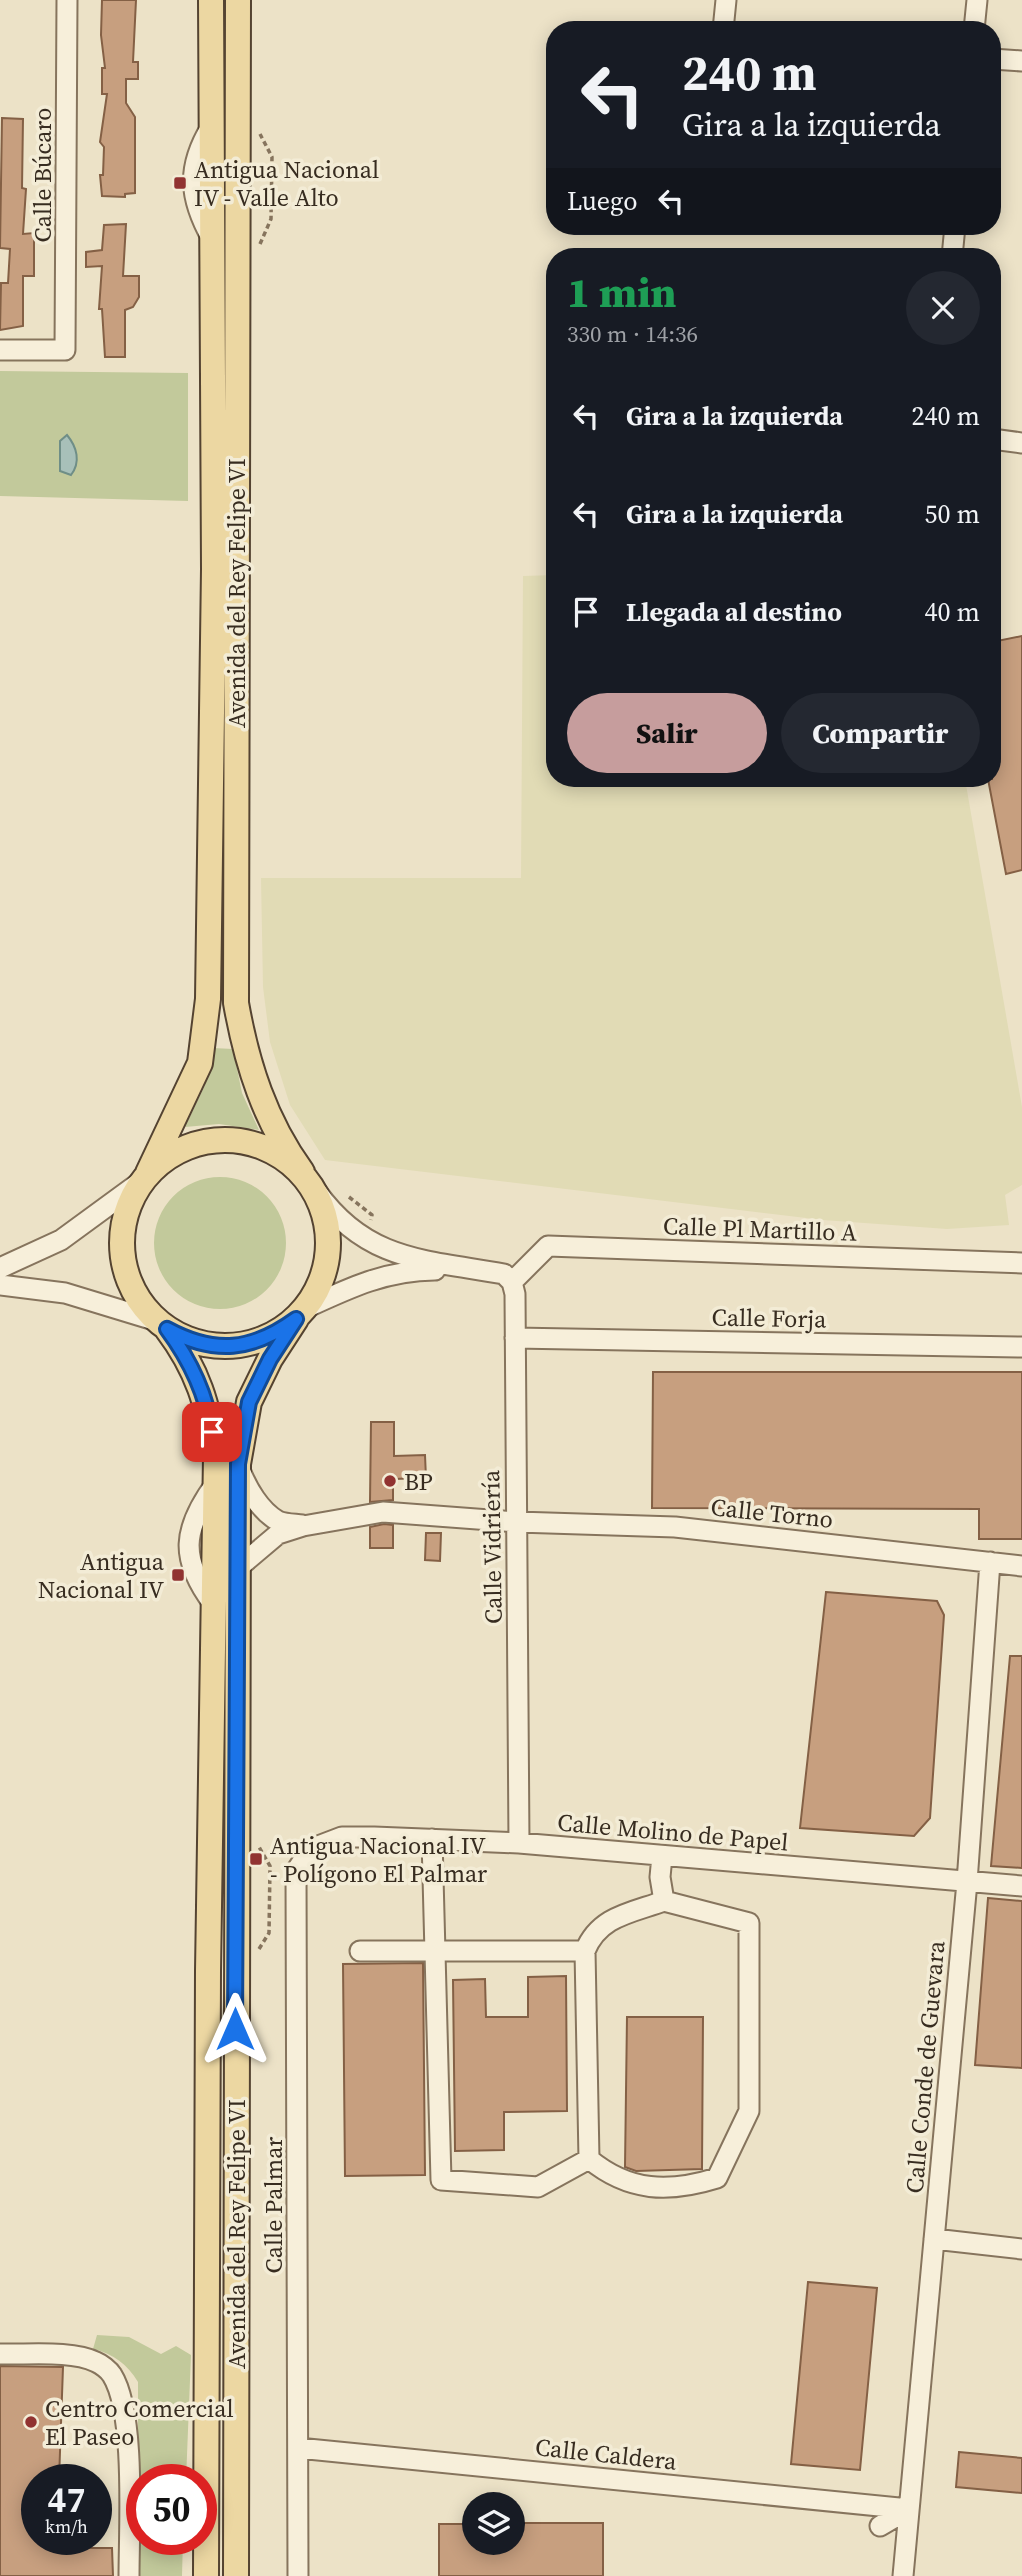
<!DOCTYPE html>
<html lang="es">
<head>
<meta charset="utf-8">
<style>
	body { margin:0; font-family:"Source Serif 4",serif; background:#242831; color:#f1f3f6; height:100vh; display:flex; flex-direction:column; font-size:26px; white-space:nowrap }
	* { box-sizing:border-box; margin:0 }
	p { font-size:23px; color:#9ea1a6 }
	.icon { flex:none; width:38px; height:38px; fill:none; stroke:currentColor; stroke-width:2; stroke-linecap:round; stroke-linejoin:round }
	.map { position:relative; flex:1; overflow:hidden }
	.details { position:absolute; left:546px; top:248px; width:455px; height:539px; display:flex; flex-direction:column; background:#171b24; border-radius:28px; box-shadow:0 4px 18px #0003 }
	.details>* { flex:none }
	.hud { position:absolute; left:546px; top:21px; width:455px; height:214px; border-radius:28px; box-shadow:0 4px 18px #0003; background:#171b24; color:#f1f3f6; overflow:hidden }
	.controls { position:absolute; left:462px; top:2492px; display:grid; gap:14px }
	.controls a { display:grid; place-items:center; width:63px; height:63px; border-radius:50%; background:#171b24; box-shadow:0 4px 18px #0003; font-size:35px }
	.speed { position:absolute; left:21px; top:2464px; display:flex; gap:14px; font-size:35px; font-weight:700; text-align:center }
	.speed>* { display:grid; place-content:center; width:91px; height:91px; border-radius:50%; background:#171b24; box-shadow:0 4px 18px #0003; line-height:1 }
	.speed small { font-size:18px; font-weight:400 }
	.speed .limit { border:10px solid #d22; background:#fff; color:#111 }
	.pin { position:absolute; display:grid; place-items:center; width:60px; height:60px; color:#fff; margin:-30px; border-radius:14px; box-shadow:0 4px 10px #0006 }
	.me { position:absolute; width:77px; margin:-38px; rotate:0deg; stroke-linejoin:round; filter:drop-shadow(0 0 5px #0008) }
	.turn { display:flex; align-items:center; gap:24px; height:147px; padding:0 21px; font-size:32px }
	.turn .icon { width:91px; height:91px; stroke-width:2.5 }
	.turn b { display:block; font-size:49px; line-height:60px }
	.then { display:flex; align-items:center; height:66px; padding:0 21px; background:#0003; gap:14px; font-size:26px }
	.round { display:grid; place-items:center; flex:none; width:74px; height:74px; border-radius:37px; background:#242831 }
	.summary { display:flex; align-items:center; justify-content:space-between; height:119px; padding:0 21px }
	h1 { font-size:42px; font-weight:800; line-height:52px; color:#1e9e55 }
	.cta { display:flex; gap:14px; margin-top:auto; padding:14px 21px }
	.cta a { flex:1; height:80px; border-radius:42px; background:#c69d9d; color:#111; font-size:28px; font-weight:800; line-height:80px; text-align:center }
	.cta a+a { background:#242831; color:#f1f3f6 }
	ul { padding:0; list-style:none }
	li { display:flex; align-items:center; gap:21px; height:98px; padding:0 21px }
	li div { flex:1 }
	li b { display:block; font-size:26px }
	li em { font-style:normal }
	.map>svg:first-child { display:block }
	.farmland { fill:#e1dbb5 }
	.green { fill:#c2c99b }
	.water { fill:#a8c0b9; stroke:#6f8e87; stroke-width:2 }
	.building { fill:#c79f7f; stroke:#846045; stroke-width:2 }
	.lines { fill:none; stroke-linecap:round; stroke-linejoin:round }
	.minor-casing { stroke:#86745d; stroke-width:23 }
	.major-casing { stroke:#544331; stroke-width:28 }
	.path { stroke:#86745d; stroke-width:3.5; stroke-dasharray:5 3.5; stroke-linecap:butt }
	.minor { stroke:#f7efda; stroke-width:19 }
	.major { stroke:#ecd7a2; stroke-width:24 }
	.route-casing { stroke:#114b97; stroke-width:18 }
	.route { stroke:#1a73e8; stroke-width:12 }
	.poi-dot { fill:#913331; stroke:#f3ecd6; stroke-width:2.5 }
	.labels { text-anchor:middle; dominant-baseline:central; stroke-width:7; stroke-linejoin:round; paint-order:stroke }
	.poi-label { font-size:24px; fill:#372c20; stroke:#f3ecd6; text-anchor:start }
	.street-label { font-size:24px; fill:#372c20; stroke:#f3ecd6 }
</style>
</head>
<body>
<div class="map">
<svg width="1022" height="2576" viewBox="0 0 1022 2576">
	<rect width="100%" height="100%" fill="#ece2c7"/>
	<path class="farmland" d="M555,575V779H965L1022,1107V1185L1005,1195L1009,1225L947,1229L823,1220L325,1160L290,1105L270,1042L263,987L261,878H521L523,576Z"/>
	<path class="green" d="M0,371L188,373V501L0,496Z
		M213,1048L233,1049L242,1093L259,1130L219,1124L185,1127L205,1085Z
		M154 1243a66 66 0 1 1 132 0a66 66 0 1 1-132 0Z
		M97,2335L129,2337L161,2354L176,2346L191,2355L186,2480H142V2539H183L182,2576H138V2382C127,2364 114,2354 93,2349Z"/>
	<path class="water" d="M67,435C77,447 81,462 71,475L60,471V441Z"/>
	<path class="building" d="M102,0H136L133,62H138V79H126V103L135,117V193L125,194V197L102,196L100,175H103L104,147L100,142L107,94H102V68H105L101,35Z
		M2,118L23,119L22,188L26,189L23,234L34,233V276H23V326L0,330L1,283H8L10,249L0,248Z
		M126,224L123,276H139V297L133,307L125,310V357H105L102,309H99L102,266L86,267V252L102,250L104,225Z
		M1022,636V870L1006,874L988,779H992V642Z
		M653,1372H1022V1539H979V1509L652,1508Z
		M371,1422H394V1456L425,1455L426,1478L393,1479V1500L370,1502Z
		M384,1524L393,1525V1548H370V1527Z
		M426,1533H441L440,1561L425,1560Z
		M826,1592L937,1601L944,1615L930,1818L914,1836L800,1828Z
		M1010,1656H1022V1868L991,1866Z
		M988,1898L1022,1901V2068L975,2065Z
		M423,1963L425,2175L345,2176L343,1964Z
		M566,1976L567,2111L504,2112V2150L455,2151L453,1980L485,1979L486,2017H528V1977Z
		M627,2017H703L702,2169L636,2171L625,2167Z
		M808,2282L877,2288L860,2470L791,2464Z
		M0,2366L63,2367L59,2480H37V2539H57V2548H112L113,2576H0Z
		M959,2452L1022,2458V2493L956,2487Z
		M513,2523H603V2576H439V2524H474V2543H513Z"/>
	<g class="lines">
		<g class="minor-casing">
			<path id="minor" d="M723,30L726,0
				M974,30L977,0
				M992,59L1022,61
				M211,127C186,168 189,198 212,239
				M952,257L955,226
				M0,350H65L67,0
				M992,439L1022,443
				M317,1192C367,1262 427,1260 504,1274L512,1282L515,1294L519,1843
				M0,1268L61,1240L143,1180
				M512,1282L548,1246L1022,1263
				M0,1285L65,1293L157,1321
				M306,1308C349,1288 387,1270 435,1270
				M515,1338L1022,1347
				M240,1470C247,1488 260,1511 278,1521C285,1524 295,1524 302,1525
				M239,1567L278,1534L303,1526L383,1512L517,1522L675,1527L1022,1566
				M214,1605C179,1559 182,1529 216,1483
				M432,1839L441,2180L538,2187L589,2159
				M662,1856L660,1877L664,1901L749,1923V2111L717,2178C669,2193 629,2192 589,2159L585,1951C599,1916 631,1913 664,1901
				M360,1951H585
				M934,2239L1022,2249
				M0,2354C27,2355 72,2350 96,2362C101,2364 109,2370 112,2375C136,2413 129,2528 129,2576
				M298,2448L909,2509
				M880,2526L909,2509
				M298,2576L296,1871L306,1856L321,1845L342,1837H374L519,1843L1022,1886
				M903,2576L967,1882L990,1562"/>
		</g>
		<g class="major-casing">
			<path id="major" d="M238,0L236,1003C247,1065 265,1121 302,1172
				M122 1243a103 103 0 1 1 206 0a103 103 0 1 1-206 0Z
				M148,1173L200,1063L208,999L214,569L211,0
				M167,1329C198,1370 208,1405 216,1456L208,1971L206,2576
				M236,2576L238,1464L249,1402L270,1359L296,1319"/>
		</g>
		<path class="path" d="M260,244L271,219L272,157L260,134
			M349,1197L372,1215L371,1220
			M259,1949L269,1933L270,1866L259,1847"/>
		<use href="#minor" class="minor"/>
		<use href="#major" class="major"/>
	</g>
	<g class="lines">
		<g class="route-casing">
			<path id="route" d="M212,1432C206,1392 190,1360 167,1329C215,1355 252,1351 296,1319L270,1359L249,1402L238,1464L235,2029"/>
		</g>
		<use href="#route" class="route"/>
	</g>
	<g class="poi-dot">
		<rect x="173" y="176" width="14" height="14" rx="3.5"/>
		<circle cx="390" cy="1481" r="7"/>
		<rect x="171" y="1568" width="14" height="14" rx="3.5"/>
		<rect x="249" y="1852" width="14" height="14" rx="3.5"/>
		<circle cx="31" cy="2422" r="7"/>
	</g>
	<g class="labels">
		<g class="poi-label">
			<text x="194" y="169">Antigua Nacional<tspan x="194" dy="28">IV - Valle Alto</tspan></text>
			<text x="404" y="1481">BP</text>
			<text x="164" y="1561" text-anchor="end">Antigua<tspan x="164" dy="28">Nacional IV</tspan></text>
			<text x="270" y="1845">Antigua Nacional IV<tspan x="270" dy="28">- Polígono El Palmar</tspan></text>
			<text x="45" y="2408">Centro Comercial<tspan x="45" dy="28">El Paseo</tspan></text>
		</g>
		<g class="street-label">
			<text transform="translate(42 175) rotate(-90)">Calle Búcaro</text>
			<text transform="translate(236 593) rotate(-90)">Avenida del Rey Felipe VI</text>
			<text transform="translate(760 1229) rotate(2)">Calle Pl Martillo A</text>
			<text transform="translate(769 1318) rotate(1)">Calle Forja</text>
			<text transform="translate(772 1513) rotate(6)">Calle Torno</text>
			<text transform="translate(492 1547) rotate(-91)">Calle Vidriería</text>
			<text transform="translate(673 1832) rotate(5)">Calle Molino de Papel</text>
			<text transform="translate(925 2067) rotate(-85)">Calle Conde de Guevara</text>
			<text transform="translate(273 2205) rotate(-90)">Calle Palmar</text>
			<text transform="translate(236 2234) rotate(-90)">Avenida del Rey Felipe VI</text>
			<text transform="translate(606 2454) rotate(6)">Calle Caldera</text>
		</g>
	</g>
</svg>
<div class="controls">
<a><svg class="icon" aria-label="layers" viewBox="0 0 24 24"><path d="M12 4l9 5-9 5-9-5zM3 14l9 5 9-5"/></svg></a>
</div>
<div class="speed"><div>47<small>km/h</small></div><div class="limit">50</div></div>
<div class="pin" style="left:212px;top:1432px;background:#d93025"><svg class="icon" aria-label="arrive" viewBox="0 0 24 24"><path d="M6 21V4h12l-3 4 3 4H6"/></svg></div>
<svg class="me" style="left:235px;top:2029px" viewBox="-20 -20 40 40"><path d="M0-17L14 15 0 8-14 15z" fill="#1a73e8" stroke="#fff" stroke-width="4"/></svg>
<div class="hud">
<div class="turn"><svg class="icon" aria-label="left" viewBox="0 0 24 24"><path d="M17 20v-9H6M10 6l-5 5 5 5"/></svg><div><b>240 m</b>Gira a la izquierda</div></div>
<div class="then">Luego<svg class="icon" aria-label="left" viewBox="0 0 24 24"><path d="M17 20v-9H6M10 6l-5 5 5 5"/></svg></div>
</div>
<section class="details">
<div class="summary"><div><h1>1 min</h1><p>330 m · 14:36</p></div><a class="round"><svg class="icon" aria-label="close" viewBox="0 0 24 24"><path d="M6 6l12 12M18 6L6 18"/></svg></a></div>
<ul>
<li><svg class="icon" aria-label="left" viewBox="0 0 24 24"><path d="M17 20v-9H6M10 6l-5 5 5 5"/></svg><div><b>Gira a la izquierda</b></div><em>240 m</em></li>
<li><svg class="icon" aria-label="left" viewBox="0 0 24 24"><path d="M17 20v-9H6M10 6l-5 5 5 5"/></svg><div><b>Gira a la izquierda</b></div><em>50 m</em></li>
<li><svg class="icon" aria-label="arrive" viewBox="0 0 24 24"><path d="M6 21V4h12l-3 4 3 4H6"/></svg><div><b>Llegada al destino</b></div><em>40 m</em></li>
</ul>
<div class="cta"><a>Salir</a><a>Compartir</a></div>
</section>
</div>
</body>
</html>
